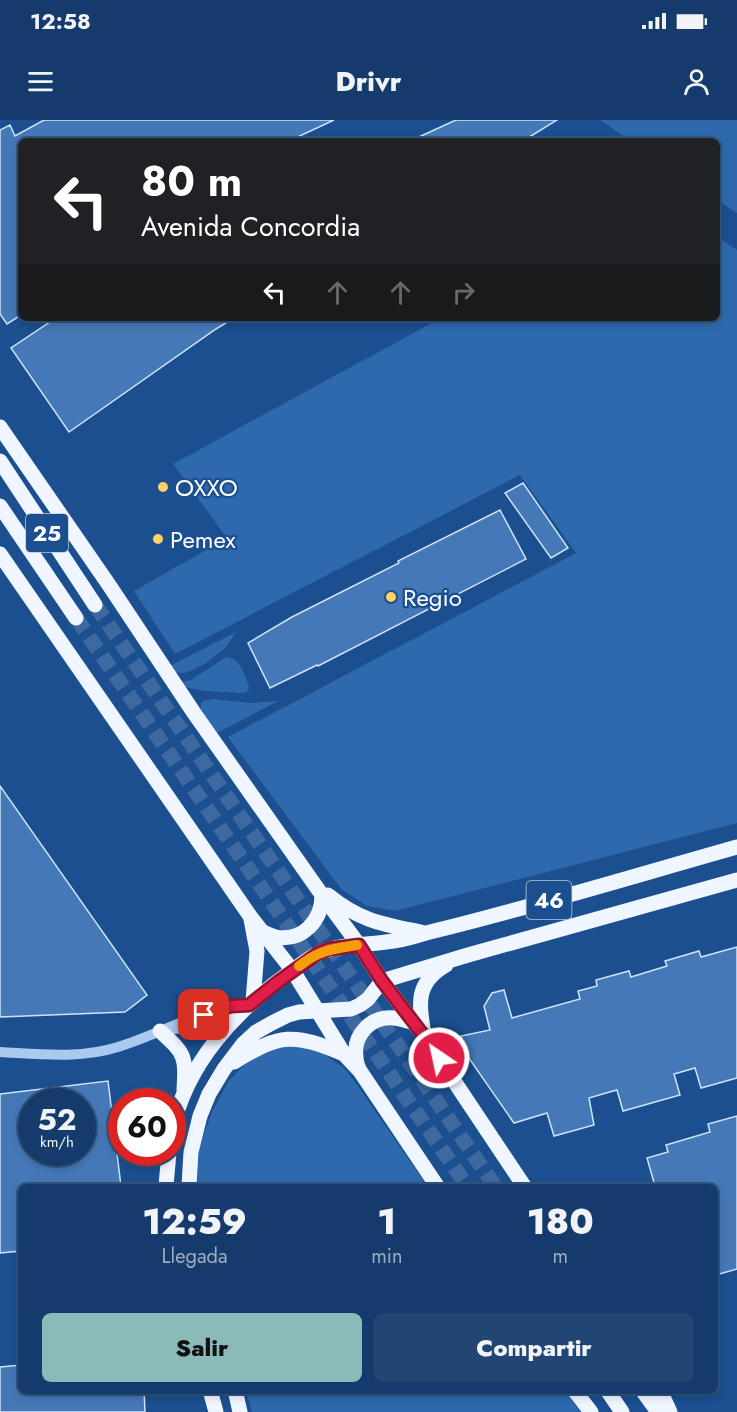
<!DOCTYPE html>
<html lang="es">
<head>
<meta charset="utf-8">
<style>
	body { margin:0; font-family:Jost,sans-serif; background:#214673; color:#f1f3f6; height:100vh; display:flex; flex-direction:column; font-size:22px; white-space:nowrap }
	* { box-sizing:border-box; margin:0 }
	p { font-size:20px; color:#9dadc1 }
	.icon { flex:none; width:33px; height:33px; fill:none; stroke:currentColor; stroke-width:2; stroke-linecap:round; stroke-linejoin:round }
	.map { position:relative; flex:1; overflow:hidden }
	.drawer { position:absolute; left:18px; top:1064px; width:700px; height:210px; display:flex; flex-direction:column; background:#143b6b; border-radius:9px; box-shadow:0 3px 9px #0003,0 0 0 2px #33557e }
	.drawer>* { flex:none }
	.hud { position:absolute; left:18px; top:18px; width:702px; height:183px; border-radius:9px; box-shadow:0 3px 9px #0003,0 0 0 2px #33557e; background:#202124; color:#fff; overflow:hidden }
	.speed { position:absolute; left:18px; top:968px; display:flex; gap:12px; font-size:30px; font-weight:700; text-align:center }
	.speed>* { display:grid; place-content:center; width:78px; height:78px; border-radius:50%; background:#143b6b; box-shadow:0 3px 9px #0003,0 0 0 2px #33557e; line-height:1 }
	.speed small { font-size:15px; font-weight:400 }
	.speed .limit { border:9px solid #d22; background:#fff; color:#111 }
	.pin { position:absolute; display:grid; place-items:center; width:51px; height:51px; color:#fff; margin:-26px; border-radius:12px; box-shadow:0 3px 9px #0006 }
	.me { position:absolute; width:66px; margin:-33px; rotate:326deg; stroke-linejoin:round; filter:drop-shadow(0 0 4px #0008) }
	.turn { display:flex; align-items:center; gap:21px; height:126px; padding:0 24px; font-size:27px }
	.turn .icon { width:78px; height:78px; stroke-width:2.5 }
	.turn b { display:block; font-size:42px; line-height:51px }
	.lanes { display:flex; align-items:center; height:57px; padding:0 24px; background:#0003; justify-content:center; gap:30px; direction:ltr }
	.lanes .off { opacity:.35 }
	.eta { display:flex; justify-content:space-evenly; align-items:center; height:102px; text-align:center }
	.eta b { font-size:36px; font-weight:800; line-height:42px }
	.cta { display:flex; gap:12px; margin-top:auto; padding:12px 24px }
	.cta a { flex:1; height:69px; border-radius:9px; background:#8bbbb9; color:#111; font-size:24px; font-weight:800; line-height:69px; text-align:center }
	.cta a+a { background:#214673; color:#f1f3f6 }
	.status { display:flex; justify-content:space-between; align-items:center; height:42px; padding:0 30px; background:#143b6b; direction:ltr }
	.status svg { height:16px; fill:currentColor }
	header { display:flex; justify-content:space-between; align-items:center; height:78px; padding:0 24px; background:#143b6b; font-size:27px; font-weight:800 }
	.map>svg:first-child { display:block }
	.green { fill:#2e69ad }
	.building { fill:#4478b7; stroke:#cfe3fa; stroke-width:1.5; fill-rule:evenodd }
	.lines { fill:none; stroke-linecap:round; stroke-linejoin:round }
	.major-tunnel { stroke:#3d69a0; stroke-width:15; stroke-dasharray:15 8; stroke-linecap:butt }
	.minor { stroke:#a9c9ee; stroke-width:10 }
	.major { stroke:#f0f6ff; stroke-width:15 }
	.route-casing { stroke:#92132f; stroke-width:15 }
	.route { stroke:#e11d48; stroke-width:10 }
	.slow { stroke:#f59e0b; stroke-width:10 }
	.poi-dot { fill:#ffd166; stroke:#1b4f8f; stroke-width:2 }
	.labels { text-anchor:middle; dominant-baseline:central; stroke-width:4.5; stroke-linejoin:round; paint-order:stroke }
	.shield { fill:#1b4f8f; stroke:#bbcadd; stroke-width:1.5 }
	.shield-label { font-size:22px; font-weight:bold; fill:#fff }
	.poi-label { font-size:24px; fill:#fff; stroke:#1b4f8f; text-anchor:start }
</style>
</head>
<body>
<div class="status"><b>12:58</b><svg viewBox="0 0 49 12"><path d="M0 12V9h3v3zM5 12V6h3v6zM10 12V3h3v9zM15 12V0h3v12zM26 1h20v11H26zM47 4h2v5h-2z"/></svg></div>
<header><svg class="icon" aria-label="menu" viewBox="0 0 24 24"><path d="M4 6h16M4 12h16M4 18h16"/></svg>Drivr<svg class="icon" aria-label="person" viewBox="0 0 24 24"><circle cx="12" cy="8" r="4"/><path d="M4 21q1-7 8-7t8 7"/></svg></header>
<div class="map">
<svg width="737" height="1292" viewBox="0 0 737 1292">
	<rect width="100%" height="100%" fill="#1b4f8f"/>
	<path class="green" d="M600,0H737V93L717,80V21H631Z
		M717,117L737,130V703L395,791L367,786L341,769L228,617L576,433L520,355L175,534L134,471L227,418L173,344L441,198H717Z
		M236,512L225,528L206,543L195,549L185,553L168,552L166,548Z
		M226,537C241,538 244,554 249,566L248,571L244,573L205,571L185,567L182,562L191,560Z
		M214,579L249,583L278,581L211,616L200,590L201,583L205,580Z
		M294,925L321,932L344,948L358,966L427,1066H197L199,1028L212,992L228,962L248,941L271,926Z
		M246,1271H566L580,1292H252Z"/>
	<path class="building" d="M44,0H334L289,21H21V195L7,204L0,194V10L10,5L15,16Z
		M456,0H557L523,21H410Z
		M56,198H234L216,209L69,312L11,228Z
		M523,363L568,428L551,438L505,373Z
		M500,390L526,439L318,546L317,545L270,568L248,523L292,497L399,443L398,441Z
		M0,666L147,875L125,892L0,897Z
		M737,827V958L701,968L695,948L674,954L680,975L623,991L617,970L606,973L589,978L594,1005L554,1016L547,993L514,1003L466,934L461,916L490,910L484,886L492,873L504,870L512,898L580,879L578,871L597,866L596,860L629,851L631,857L667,846L665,841L699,831L701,837Z
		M108,961L121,1066H21V1131L0,1133V974ZM32,981H82V1032H32Z
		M737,996V1149L716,1155V1066H655L647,1038L668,1032L666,1025L710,1012L708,1004Z
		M21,1245V1270H144L145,1292H0V1247Z"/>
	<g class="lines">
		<path class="major-tunnel" d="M95,485L495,1066
			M76,498L467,1066"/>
		<path class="minor" d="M173,909L228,905
			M0,932C39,934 80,939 118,927C160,914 205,887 249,885"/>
		<path class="major" d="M0,307L109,465L194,593L322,775L359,825L382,861L424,916L524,1066
			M0,341L95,485
			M0,386L76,498
			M0,434L250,796L293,851L344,934L360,951L437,1066
			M328,775C360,801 382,804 421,812
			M251,799L257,831L253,881
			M263,812C267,814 272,816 276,817C303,822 322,800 322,775
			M160,911C185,934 186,935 184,970
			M424,913C418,884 416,862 446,845
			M234,942C281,913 293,913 344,934
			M360,951C358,947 356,941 356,937C353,914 372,895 395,898C401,899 408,901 414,903
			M172,1011C186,944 235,891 289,853C299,846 308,838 319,833C339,824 364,825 386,822C399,821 413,817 426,813C530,788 634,756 737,727
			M166,1066L169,1032
			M189,1066L191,1032L200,996L209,974L224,949L243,924L256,912L272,903L288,895L299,892L351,889L360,885L368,879L382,861L468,835L737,760
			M210,1270L216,1292
			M235,1270L240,1292
			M574,1270L591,1292
			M607,1270L622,1292
			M642,1270L658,1292
			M660,1270L670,1292"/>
	</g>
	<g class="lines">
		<g class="route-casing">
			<path id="route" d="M204,895L231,886L249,885L279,861L317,834L329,829L359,825L382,861L424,916L439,938"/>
		</g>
		<use href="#route" class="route"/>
		<path class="slow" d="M299,846C320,830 332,829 357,825"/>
	</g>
	<g class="poi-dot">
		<circle cx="163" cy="367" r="6"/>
		<circle cx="158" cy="419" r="6"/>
		<circle cx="391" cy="477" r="6"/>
	</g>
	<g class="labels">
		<g class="shield">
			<rect x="26" y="394" width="42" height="38" rx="4.5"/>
			<rect x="526.5" y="761" width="45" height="38" rx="4.5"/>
		</g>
		<g class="shield-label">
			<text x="47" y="413">25</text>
			<text x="549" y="780">46</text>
		</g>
		<g class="poi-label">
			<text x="175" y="367">OXXO</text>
			<text x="170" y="419">Pemex</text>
			<text x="403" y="477">Regio</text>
		</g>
	</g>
</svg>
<div class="speed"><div>52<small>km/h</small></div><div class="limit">60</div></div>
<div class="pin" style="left:204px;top:895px;background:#d93025"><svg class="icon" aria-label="arrive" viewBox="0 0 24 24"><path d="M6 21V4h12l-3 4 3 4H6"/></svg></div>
<svg class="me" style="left:439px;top:938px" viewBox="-20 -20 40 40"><circle r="17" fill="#e11d48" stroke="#fff" stroke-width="3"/><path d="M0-11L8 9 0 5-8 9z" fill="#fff"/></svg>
<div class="hud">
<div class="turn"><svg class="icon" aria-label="left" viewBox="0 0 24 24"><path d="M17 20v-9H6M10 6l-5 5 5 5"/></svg><div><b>80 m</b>Avenida Concordia</div></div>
<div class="lanes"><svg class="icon" aria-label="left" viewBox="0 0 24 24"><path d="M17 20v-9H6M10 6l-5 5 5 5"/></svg><svg class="icon off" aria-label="ahead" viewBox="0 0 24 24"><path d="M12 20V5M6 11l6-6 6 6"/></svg><svg class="icon off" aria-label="ahead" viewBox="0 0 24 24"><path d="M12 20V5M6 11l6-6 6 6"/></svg><svg class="icon off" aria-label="right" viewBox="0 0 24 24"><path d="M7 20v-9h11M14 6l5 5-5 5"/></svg></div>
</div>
<section class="drawer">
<div class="eta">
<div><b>12:59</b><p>Llegada</p></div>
<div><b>1</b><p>min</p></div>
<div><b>180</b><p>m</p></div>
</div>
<div class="cta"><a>Salir</a><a>Compartir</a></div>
</section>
</div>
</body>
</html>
